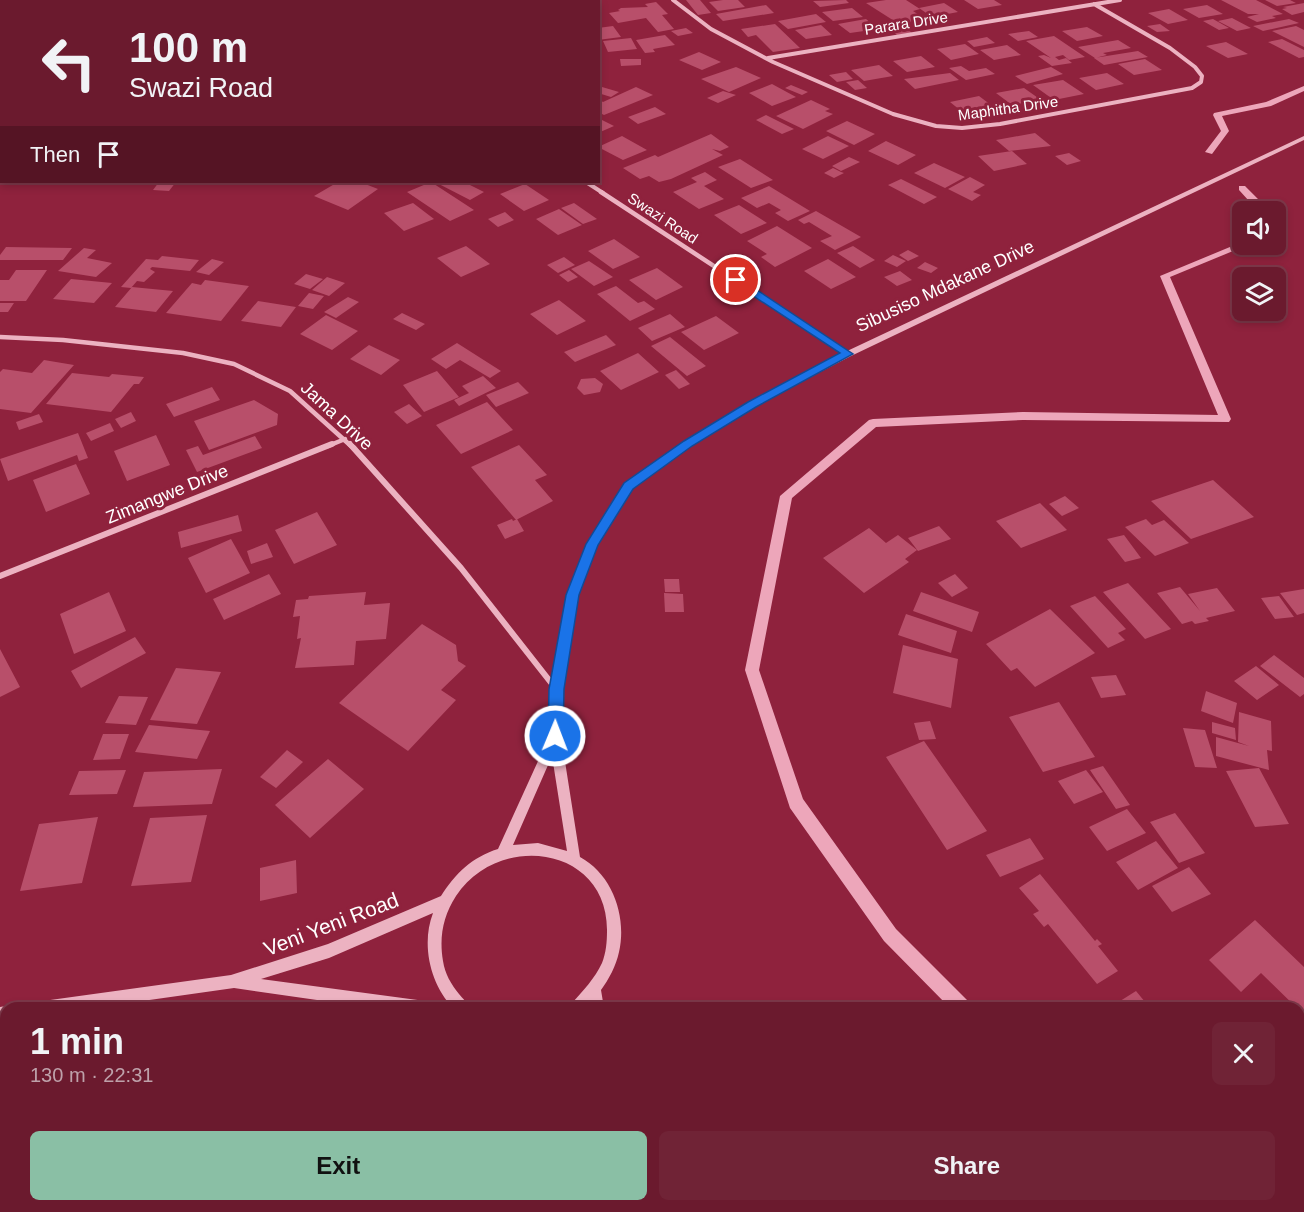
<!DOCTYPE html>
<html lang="en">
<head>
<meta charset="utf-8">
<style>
	body { margin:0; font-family:Arial,sans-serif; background:#702336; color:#f1f3f6; height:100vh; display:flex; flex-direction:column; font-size:22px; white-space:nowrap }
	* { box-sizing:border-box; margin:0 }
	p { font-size:20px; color:#bea1aa }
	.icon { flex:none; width:33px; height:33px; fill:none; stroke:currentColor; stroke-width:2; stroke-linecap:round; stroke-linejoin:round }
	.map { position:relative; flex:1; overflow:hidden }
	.details { position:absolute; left:0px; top:1002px; width:1305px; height:210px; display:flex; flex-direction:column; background:#6b1a2e; border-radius:18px 18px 0 0; box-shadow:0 3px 9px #0003,0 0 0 2px #7e384a }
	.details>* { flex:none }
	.hud { position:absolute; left:0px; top:0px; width:600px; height:183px; box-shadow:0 3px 9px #0003,0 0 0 2px #7e384a; background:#6b1a2e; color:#f1f3f6; overflow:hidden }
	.fabs { position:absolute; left:1232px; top:201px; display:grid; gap:12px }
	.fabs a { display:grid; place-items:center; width:54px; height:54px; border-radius:9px; background:#6b1a2e; box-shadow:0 3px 9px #0003,0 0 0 2px #7e384a; font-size:30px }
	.pin { position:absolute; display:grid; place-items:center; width:51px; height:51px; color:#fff; margin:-26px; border:3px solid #fff; border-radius:50%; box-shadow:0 2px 6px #0007 }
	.me { position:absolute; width:66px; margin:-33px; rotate:1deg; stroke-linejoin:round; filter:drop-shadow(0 0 4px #0008) }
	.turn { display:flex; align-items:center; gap:21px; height:126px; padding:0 30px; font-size:27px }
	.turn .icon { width:78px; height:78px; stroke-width:2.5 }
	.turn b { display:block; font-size:42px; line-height:51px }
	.then { display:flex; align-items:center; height:57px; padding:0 30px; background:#0003; gap:12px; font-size:22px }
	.round { display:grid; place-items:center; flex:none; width:63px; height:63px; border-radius:9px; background:#702336 }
	.head { display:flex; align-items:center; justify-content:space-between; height:102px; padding:0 30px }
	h1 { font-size:36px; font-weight:600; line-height:45px }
	.action { display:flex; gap:12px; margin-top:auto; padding:12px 30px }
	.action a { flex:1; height:69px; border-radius:9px; background:#8abfa5; color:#111; font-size:24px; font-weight:600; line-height:69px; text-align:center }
	.action a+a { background:#702336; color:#f1f3f6 }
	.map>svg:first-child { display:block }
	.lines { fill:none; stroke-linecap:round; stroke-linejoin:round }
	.stream { fill:#eda6ba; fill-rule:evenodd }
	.building { fill:#b84f6a }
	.minor-far2 { stroke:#ecb2c1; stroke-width:4 }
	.minor-far1 { stroke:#ecb2c1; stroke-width:4.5 }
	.minor { stroke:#ecb2c1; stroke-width:6 }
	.tertiary { fill:#ecb2c1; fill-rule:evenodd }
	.route { fill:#1a73e8; stroke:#114b97; stroke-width:1.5 }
	.labels { text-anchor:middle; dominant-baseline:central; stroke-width:6; stroke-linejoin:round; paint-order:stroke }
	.far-street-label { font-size:15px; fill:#fff; stroke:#8f223d }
	.street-label { font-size:18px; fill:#fff; stroke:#8f223d }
	.near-street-label { font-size:21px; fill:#fff; stroke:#8f223d }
</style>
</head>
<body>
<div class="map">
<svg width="1304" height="1212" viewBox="0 0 1304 1212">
	<rect width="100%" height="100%" fill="#8f223d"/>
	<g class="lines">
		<path class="stream" d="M1304,86V91L1271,106L1222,116L1229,131L1212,154L1205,152L1221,131L1213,115L1214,113L1266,102Z
			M1239,186H1245L1259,200V212H1249V201L1239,190Z
			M1242,242V244H1250L1170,277L1231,419L1229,422L1023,420L876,427L792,498L759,670L803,799L896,929L969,1002L972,1008H950L884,941L790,808L745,670L780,496L869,420L873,419L1023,412L1218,415L1160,276Z
			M1096,1206H1118L1120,1212H1098Z"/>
	</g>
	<path class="building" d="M686,0H700L711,13L698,15Z
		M723,0H738L745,7L718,11L709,2Z
		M846,0L849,3L820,7L813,1Z
		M886,0H906L920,9L913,11L925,19L899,24L866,3Z
		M964,0H994L1002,5L978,9Z
		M1221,0H1256L1283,14L1272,16L1276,18L1257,22L1247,17L1259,14H1248Z
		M1265,0H1290L1296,3L1277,6Z
		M656,2L668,14L662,15L674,29L658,32L646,18L618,23L609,13L620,11L618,10L621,8L648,7L645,4Z
		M944,3L958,12L932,17L919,8Z
		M1304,3V12L1292,15L1282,9L1287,8L1283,7Z
		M766,5L774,13L723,21L716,14Z
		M1207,5L1223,14L1199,18L1183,9Z
		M852,8L863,17L833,21L822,12Z
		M1169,9L1188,20L1168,24L1148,13Z
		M816,14L826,22L788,29L778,21Z
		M1232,18L1251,28L1237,31L1218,21Z
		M866,19L878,29L850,33L838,24Z
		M1213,19L1229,28L1219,30L1203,21Z
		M1289,19L1299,23L1263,31L1253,26Z
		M775,24L800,48L773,52L756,35L748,37L741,29Z
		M1160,24L1170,31L1157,32L1147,26Z
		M821,25L832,35L806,39L795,30Z
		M902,25L912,33L897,35L888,27Z
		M613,26L621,37L598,40V28Z
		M1296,26L1304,30V47L1272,31Z
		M1087,27L1103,36L1077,41L1062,31Z
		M686,28L693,33L678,36L671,31Z
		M1029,31L1038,37L1018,41L1008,34Z
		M665,35L675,45L653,49L655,52L645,53L636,40Z
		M1054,36L1085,57L1069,60L1063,55L1055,57L1059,60L1066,58L1072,63L1052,66L1038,56L1044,55L1051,58L1026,41Z
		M987,37L995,43L974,47L967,41Z
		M631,38L637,49L608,52L603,41Z
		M1282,39L1304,50V57L1299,58L1268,42Z
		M1118,40L1131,48L1103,53L1107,55L1095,58L1078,47Z
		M1226,42L1248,54L1228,58L1206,46Z
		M965,44L979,54L951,60L937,49Z
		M1007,45L1021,55L994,60L980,50Z
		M1138,51L1148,57L1104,65L1094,58Z
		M699,52L721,62L702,70L679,60Z
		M921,56L935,67L907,72L893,61Z
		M620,59H641V65L621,66Z
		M1145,59L1162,70L1134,75L1118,64Z
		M879,65L893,76L864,81L851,70Z
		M961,66L969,71L986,68L995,74L966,80L949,68Z
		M736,67L761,78L729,92L701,79Z
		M1051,67L1063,74L1027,84L1015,76Z
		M846,72L853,79L837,82L829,75Z
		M950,73L959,80L915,89L904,79Z
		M1107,73L1124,84L1096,90L1079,78Z
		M858,80L867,88L855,90L846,82Z
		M1063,80L1084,94L1054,100L1033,85Z
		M772,84L796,97L772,106L749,93Z
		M791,85L808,92L802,95L785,88Z
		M602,87L619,92L611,97L598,93V89Z
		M636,87L653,95L604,115L598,112V99L603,102Z
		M1024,88L1041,100L1012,105L996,93Z
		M723,91L736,95L718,103L707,98Z
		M979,96L995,108L965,114L950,102Z
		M811,100L830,109L825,111L833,114L803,129L776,116Z
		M655,107L666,114L638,124L628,117Z
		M766,115L794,129L782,134L756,120Z
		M598,118L614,126L598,133Z
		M847,121L875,134L854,145L826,131Z
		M1035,133L1051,146L1009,151L996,140Z
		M711,134L729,147L720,151L712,149L723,155L671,179L659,182L649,176L640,179L623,168L655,155L658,157Z
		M622,136L647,150L623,160L598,147Z
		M828,136L849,146L823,159L802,149Z
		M886,141L916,155L898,165L868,151Z
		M1012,151L1027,164L994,171L978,156Z
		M1069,153L1081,161L1067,165L1055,156Z
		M849,157L860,162L841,171L832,166Z
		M740,159L773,180L751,188L718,167Z
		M934,163L965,177L945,188L914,173Z
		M833,168L841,172L844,173L834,178L824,173Z
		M705,172L717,180L704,186L724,199L699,209L673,192L697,182L691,178Z
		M970,177L985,185L973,192L981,195L972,201L948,189Z
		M901,179L937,197L924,204L888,185Z
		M159,182H176L169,191L153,190Z
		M338,182H360L378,189L348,210L314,196Z
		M431,182L474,210L450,221L407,192Z
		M435,182H464L484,192L470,200Z
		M525,184L549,200L524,211L500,194Z
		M769,186L810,211L788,221L775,213L781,210L769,203L757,208L741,198Z
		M413,203L434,219L404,231L384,213Z
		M574,203L597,219L583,224L561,208Z
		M739,205L767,223L741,234L714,215Z
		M559,209L582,225L558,235L536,219Z
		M816,211L861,237L835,250L820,241L832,236L809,222L804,224L798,220Z
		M505,212L514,220L498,227L488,219Z
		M777,226L812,248L775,267L761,257L767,254L747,241Z
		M614,239L640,257L613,269L588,251Z
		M466,246L490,264L461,277L437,258Z
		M853,246L875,260L860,268L837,253Z
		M6,247L72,248L63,260H0V255Z
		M84,248L96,250L87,258L112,263L96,277L58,271Z
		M908,250L919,256L908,261L899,255Z
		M893,255L906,261L897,267L884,261Z
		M162,256L199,260L190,271L152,267L150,269L155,272L144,282L137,281L131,288L121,287L146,259L158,260Z
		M564,257L575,265L558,273L547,265Z
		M212,259L224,262L209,275L196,272Z
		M828,259L856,277L831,289L804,271Z
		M589,261L613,277L594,286L571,269Z
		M925,262L938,268L931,273L917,268Z
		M657,268L683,287L656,300L629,280Z
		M16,270H47L26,301H0V280H9Z
		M569,270L578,277L568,282L559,275Z
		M900,271L912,280L897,286L884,277Z
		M306,274L323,279L310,289L294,284Z
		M327,277L345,283L329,296L312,290Z
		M71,279L112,283L94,303L53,299Z
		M205,280L249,286L221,321L166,313L192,283L201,285Z
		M616,286L638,303L644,301L655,309L630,321L597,294Z
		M132,287L173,291L156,312L115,307Z
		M309,293L324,296L313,309L298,306Z
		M348,297L359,302L336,318L324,312Z
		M559,300L586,321L557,335L530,314Z
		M258,301L296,307L281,327L241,321Z
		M0,303H14L8,312H0Z
		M402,313L425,324L416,330L393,319Z
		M670,314L685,327L652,341L638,328Z
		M326,315L358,331L332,350L300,334Z
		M716,316L739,333L704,350L681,332Z
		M606,335L616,345L575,362L564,352Z
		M670,337L706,366L687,376L651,346Z
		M457,343L501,371L490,378L460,360L446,369L431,359Z
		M369,345L400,360L381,375L350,359Z
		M638,353L659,372L621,390L600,371Z
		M44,360L74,365L31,413L0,409V372L3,369L32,373Z
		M676,370L690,384L679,389L665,375Z
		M437,371L459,397L424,412L403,385Z
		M72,373L109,377L112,374L144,377L139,384H134L111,412L46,404Z
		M483,376L496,388L459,406L454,400L469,393L462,386Z
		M595,378L603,384L600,392L584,395L577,388L581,379Z
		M518,382L529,393L496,407L486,395Z
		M212,387L220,400L174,417L166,404Z
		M254,400L278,414L277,425L209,450L194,421Z
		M487,402L513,430L461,454L436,425Z
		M409,404L422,416L407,424L394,412Z
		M131,412L136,421L121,428L115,419Z
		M39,414L43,422L19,430L16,422Z
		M110,423L114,431L91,441L86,433Z
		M78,433L88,458L79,461L77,455L8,481L0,459Z
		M156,435L170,465L127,481L114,451Z
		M255,436L262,448L197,472L186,450L198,446L203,455Z
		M519,445L547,475L535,480L553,501L516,520L471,467Z
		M76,464L90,494L46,512L33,480Z
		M1213,480L1254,517L1191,539L1151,501Z
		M1065,496L1079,508L1062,516L1049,504Z
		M1040,503L1067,530L1021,548L996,521Z
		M317,512L337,545L294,564L275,530Z
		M238,515L242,531L181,548L178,532Z
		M512,519L513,521L517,519L524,531L505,539L497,525Z
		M1146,519L1152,525L1164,520L1189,543L1155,556L1125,527Z
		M939,526L951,539L918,551L908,538Z
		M869,528L886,543L898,535L917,550L905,559L909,562L864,593L823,558Z
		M1124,535L1141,558L1125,562L1107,539Z
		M231,539L250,573L206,593L188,558Z
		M267,543L273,557L251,564L247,551Z
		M269,574L281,594L224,620L213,599Z
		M955,574L968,588L952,597L938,583Z
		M664,579H679L680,592H665Z
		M1128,583L1171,629L1145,639L1103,592Z
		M1180,587L1200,611L1188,594L1217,588L1235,611L1206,618L1209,621L1195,624L1192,621L1182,624L1157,593Z
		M1304,589V613L1297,615L1280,593Z
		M109,592L126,631L74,654L60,614Z
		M366,592L364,605L390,603L386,639L356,641L354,665L295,668L301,638L297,639L300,616L293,617L296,600L308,599L309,596Z
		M921,592L979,612L972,632L913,611Z
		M664,593L683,594L684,612H665Z
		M1095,596L1126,629L1118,633L1125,640L1108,648L1070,606Z
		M1279,596L1294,617L1275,619L1261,598Z
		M1050,609L1095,653L1035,687L1017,668L1011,671L986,644Z
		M906,614L957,631L951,653L898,635Z
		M422,624L456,645L458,661L466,666L441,690L456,700L408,751L339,703Z
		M135,637L146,653L81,688L71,671Z
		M903,645L958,659L951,708L893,693Z
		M0,649L20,687L0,697Z
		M1274,655L1304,678V694L1300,697L1260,666Z
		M1256,666L1279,685L1257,700L1234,681Z
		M176,668L221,672L197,724L150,720Z
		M1116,675L1126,695L1101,698L1091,677Z
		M1206,691L1237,703L1233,723L1201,711Z
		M119,696L148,697L136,725L105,723Z
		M1059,702L1095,757L1043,772L1009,717Z
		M1239,712L1271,721L1272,751L1267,750L1269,770L1216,756V737L1249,746L1238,742Z
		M930,721L936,739L919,740L914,723Z
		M1212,722L1235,728L1236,740L1212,733Z
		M149,725L210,731L197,759L135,752Z
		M1183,728L1205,730L1217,768L1195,767Z
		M103,734H129L120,759L93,760Z
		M924,741L987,831L947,850L886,757Z
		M287,750L303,762L276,788L260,777Z
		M328,759L364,789L310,838L275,805Z
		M1103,766L1130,805L1116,809L1090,770Z
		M1259,768L1289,824L1255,827L1226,771Z
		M222,769L212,804L133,807L144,772Z
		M126,770L117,794L69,795L79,771Z
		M1086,770L1103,792L1074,804L1058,781Z
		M1127,809L1146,833L1107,851L1089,827Z
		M1175,813L1205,853L1179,863L1150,822Z
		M207,815L191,882L131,886L150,818Z
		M98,817L82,883L20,891L39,824Z
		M1030,838L1044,859L1000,877L986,855Z
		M1156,841L1178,868L1138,890L1116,862Z
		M296,860L297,893L260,901V868Z
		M1189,867L1211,894L1172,912L1152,886Z
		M1040,874L1095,941L1097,939L1102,944L1098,946L1118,971L1097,984L1048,924L1044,927L1033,914L1039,911L1019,888Z
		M1255,920L1304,967V1015L1261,973L1241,992L1209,960Z
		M1136,991L1150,1008H1109Z"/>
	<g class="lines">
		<path class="minor-far2" d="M673,0L711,29L773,62L893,114L936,126L962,128L1000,124L1192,88L1201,82L1202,76L1195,67L1170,48L1094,4
			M115,2L125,0
			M586,2L596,0
			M768,58L1120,0
			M586,182L603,193"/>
		<path class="minor-far1" d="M601,192L848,354
			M0,337L63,340L183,353L234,364L290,391L351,446
			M328,446L345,439"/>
		<path class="minor" d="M350,444L461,568L556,689
			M0,576L332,444"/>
		<path class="tertiary" d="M1304,136V140L851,356L755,406L691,446L632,488L597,545L578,595L567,647L562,689L561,736L580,857C613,875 627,917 619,952C616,966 609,979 601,990L604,1008H590L589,1005L586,1008H570L572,1003C583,991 595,978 602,963C606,953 607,942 607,931C608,846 499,831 456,896C443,916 439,937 443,961C445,974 451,984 459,994C463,999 467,1002 470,1008H453C430,984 421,944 433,913L329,958L261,979L425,1001L430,1003L432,1008H373L234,988L93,1008H36L38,1003L43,1001L231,975L328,944L441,896C455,874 472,857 498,849L549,737L550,689L557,647L568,595L587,544L626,484L685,442L749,402L845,352ZM552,756L567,851L538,843L513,845Z
			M6,1006L11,1008H6V1020L0,1021V1007Z
			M638,1206H655L658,1212H641Z
			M656,1206H672L675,1212H659Z"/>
	</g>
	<path class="route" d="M732,278H739L853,354L756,407L692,446L633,489L598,545L579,595L564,689L563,736L561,741L555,743L550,741L548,736L549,689L566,595L586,544L624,483L684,441L748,402L840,353L732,282Z"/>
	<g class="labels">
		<g class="far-street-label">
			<text transform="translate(906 23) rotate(-9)">Parara Drive</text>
			<text transform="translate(1008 108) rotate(-8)">Maphitha Drive</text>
			<text transform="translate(663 218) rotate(33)">Swazi Road</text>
		</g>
		<g class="street-label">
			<text transform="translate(945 286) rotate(-25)">Sibusiso Mdakane Drive</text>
			<text transform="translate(337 416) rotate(43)">Jama Drive</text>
			<text transform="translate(167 494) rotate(-22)">Zimangwe Drive</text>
		</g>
		<g class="near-street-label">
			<text transform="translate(331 924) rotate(-21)">Veni Yeni Road</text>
		</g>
	</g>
</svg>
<div class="fabs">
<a><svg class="icon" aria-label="sound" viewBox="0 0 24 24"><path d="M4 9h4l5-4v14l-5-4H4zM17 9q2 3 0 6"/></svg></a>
<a><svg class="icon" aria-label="layers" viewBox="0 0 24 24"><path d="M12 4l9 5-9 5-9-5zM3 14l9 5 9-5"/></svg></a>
</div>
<div class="pin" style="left:736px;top:280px;background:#d93025"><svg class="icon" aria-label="arrive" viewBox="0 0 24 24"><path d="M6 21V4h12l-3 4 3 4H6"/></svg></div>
<svg class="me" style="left:555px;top:736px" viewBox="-20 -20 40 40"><circle r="17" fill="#1a73e8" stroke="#fff" stroke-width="3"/><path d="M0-11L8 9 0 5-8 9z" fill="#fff"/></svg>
<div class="hud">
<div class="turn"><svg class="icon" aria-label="left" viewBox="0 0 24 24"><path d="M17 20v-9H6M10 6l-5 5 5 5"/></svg><div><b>100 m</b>Swazi Road</div></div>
<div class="then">Then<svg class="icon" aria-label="arrive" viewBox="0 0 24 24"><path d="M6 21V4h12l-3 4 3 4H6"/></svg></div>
</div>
<section class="details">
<div class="head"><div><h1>1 min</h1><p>130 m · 22:31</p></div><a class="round"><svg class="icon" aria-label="close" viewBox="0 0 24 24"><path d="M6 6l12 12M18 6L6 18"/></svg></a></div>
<div class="action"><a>Exit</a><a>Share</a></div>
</section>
</div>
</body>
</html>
